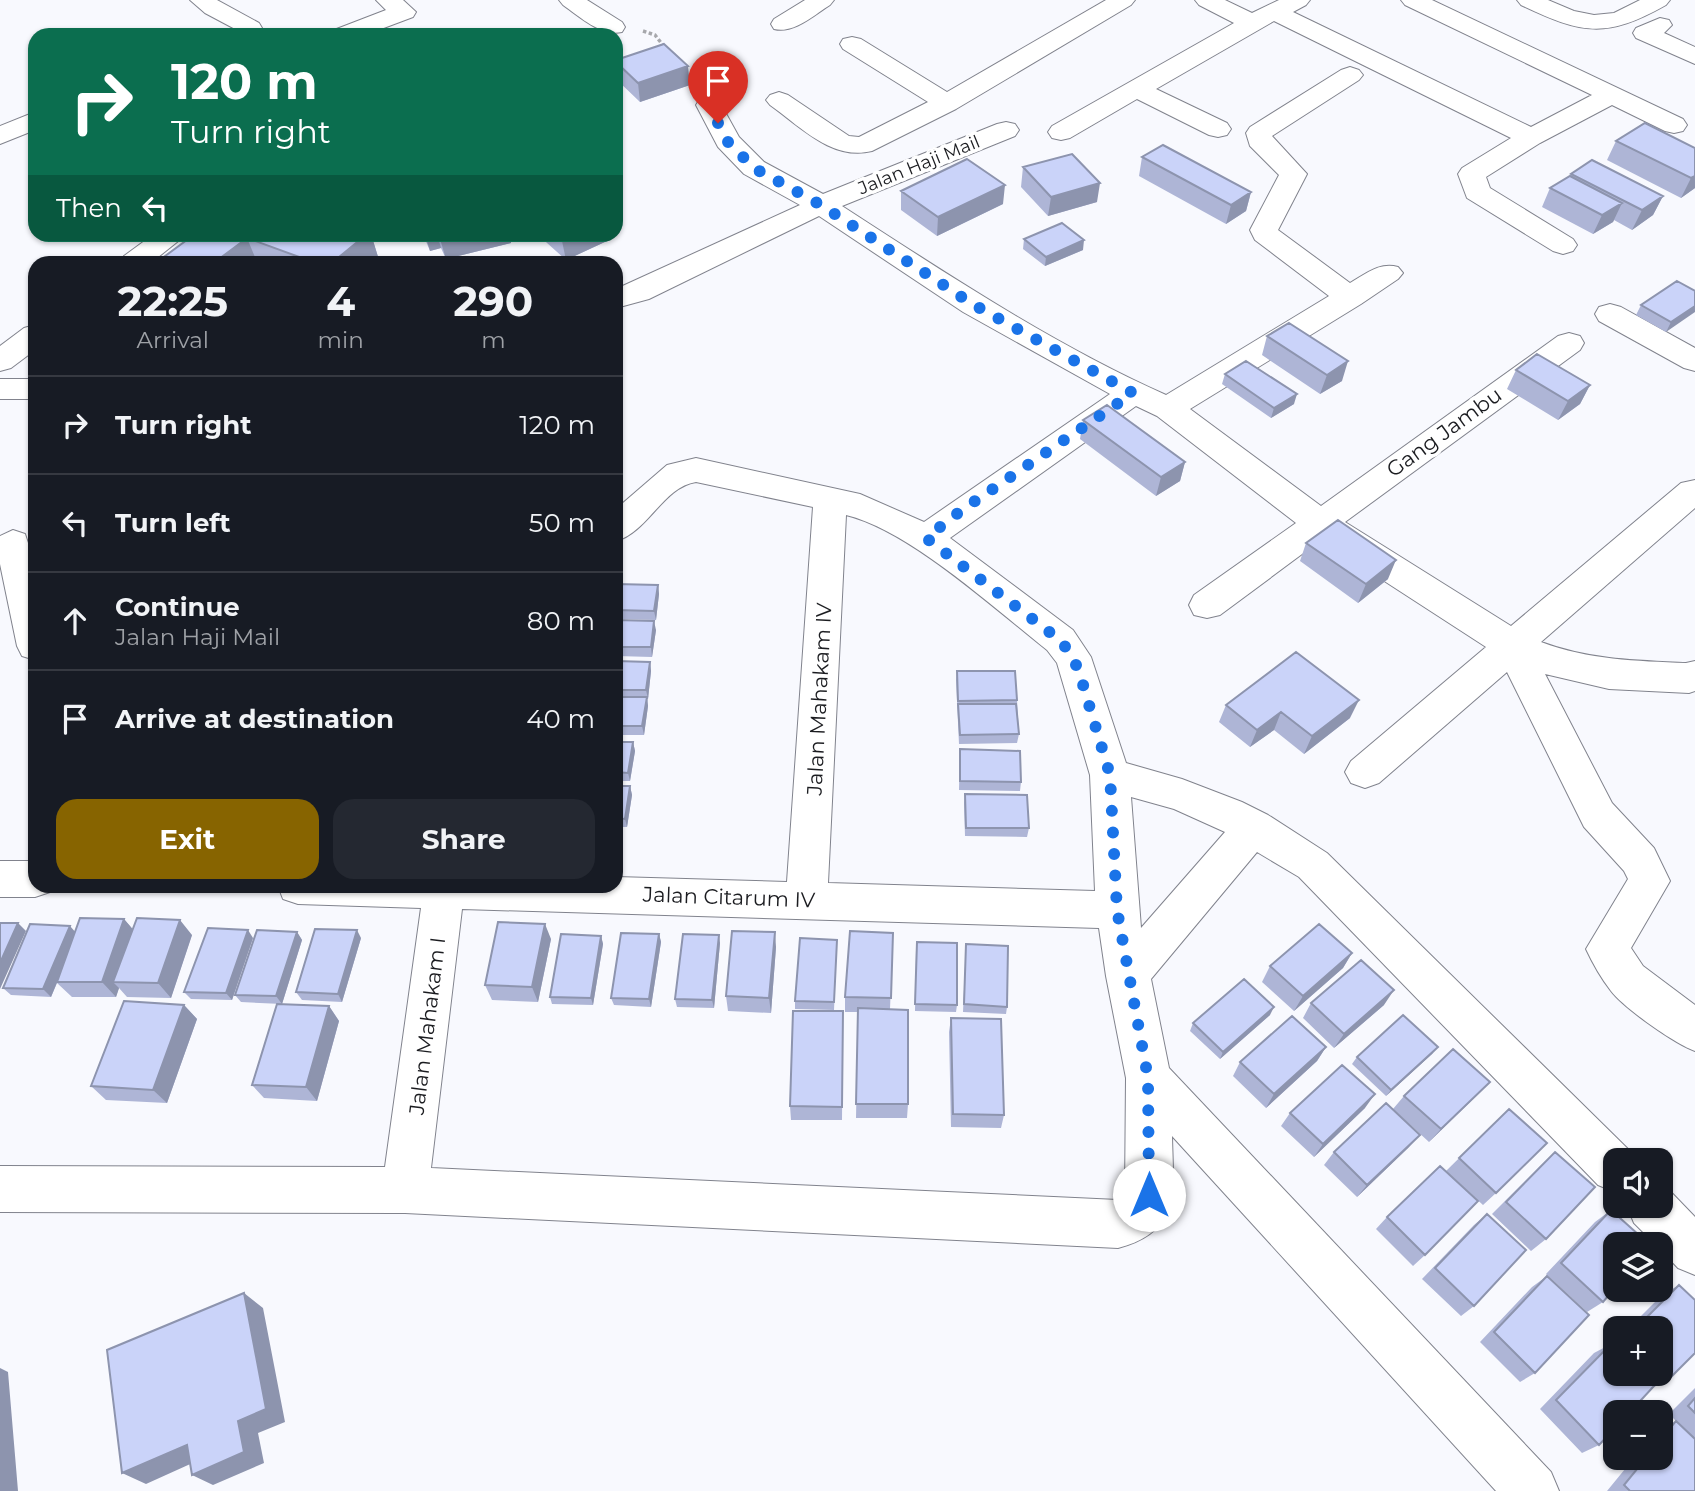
<!DOCTYPE html>
<html lang="en">
<head>
<meta charset="utf-8">
<style>
	body { margin:0; font-family:Montserrat,sans-serif; background:#242831; color:#f1f3f6; height:100vh; display:flex; flex-direction:column; font-size:26px; white-space:nowrap }
	* { box-sizing:border-box; margin:0 }
	p { font-size:23px; color:#9ea1a6 }
	.icon { flex:none; width:38px; height:38px; fill:none; stroke:currentColor; stroke-width:2; stroke-linecap:round; stroke-linejoin:round }
	.map { position:relative; flex:1; overflow:hidden }
	.drawer { position:absolute; left:28px; top:256px; width:595px; height:637px; display:flex; flex-direction:column; background:#171b24; border-radius:21px; box-shadow:0 2px 5px #0004 }
	.drawer>* { flex:none }
	.guide { position:absolute; left:28px; top:28px; width:595px; height:214px; border-radius:21px; box-shadow:0 2px 5px #0004; background:#0b6e4f; color:#fff; overflow:hidden }
	.tools { position:absolute; left:1603px; top:1148px; display:grid; gap:14px }
	.tools a { display:grid; place-items:center; width:70px; height:70px; border-radius:14px; background:#171b24; box-shadow:0 2px 5px #0004; font-size:35px }
	.pin { position:absolute; display:grid; place-items:center; width:60px; height:60px; color:#fff; margin:-72px -30px; border-radius:50% 50% 50% 0; rotate:-45deg; box-shadow:0 0 7px #0007 }
	.pin .icon { rotate:45deg }
	.me { position:absolute; width:77px; margin:-38px; rotate:0deg; stroke-linejoin:round; filter:drop-shadow(0 0 5px #0008) }
	.turn { display:flex; align-items:center; gap:24px; height:147px; padding:0 28px; font-size:32px }
	.turn .icon { width:91px; height:91px; stroke-width:2.5 }
	.turn b { display:block; font-size:49px; line-height:60px }
	.then { display:flex; align-items:center; height:66px; padding:0 28px; background:#0003; gap:14px; font-size:26px }
	.eta { display:flex; justify-content:space-evenly; align-items:center; height:119px; text-align:center }
	.eta b { font-size:42px; font-weight:700; line-height:49px }
	.primary-button { display:flex; gap:14px; margin-top:auto; padding:14px 28px }
	.primary-button a { flex:1; height:80px; border-radius:21px; background:#876400; color:#fff; font-size:28px; font-weight:700; line-height:80px; text-align:center }
	.primary-button a+a { background:#242831; color:#f1f3f6 }
	ul { padding:0; list-style:none }
	li { display:flex; align-items:center; gap:21px; height:98px; padding:0 28px; border-top:2px solid #363941 }
	li div { flex:1 }
	li b { display:block; font-size:26px }
	li em { font-style:normal }
	.map>svg:first-child { display:block }
	.lines { fill:none; stroke-linecap:round; stroke-linejoin:round }
	.street-casing { stroke:#81838d; stroke-width:2 }
	.path { stroke:#a7a8ac; stroke-width:3.5; stroke-dasharray:3.5 2.5; stroke-linecap:butt }
	.street { fill:#fff; fill-rule:evenodd }
	.wall { fill:#aeb5d6 }
	.shaded-wall { fill:#8d94ae }
	.building { fill:#cad3f9; stroke:#8d94ae; stroke-width:2 }
	.route { stroke:#1a73e8; stroke-width:12; stroke-dasharray:0 21.6 }
	.labels { text-anchor:middle; dominant-baseline:central; stroke-width:7; stroke-linejoin:round; paint-order:stroke }
	.far-street-label { font-size:18px; fill:#1b1c20; stroke:#fff }
	.street-label { font-size:21px; fill:#1b1c20; stroke:#fff }
</style>
</head>
<body>
<div class="map">
<svg width="1695" height="1491" viewBox="0 0 1695 1491">
	<rect width="100%" height="100%" fill="#f8f9fe"/>
	<g class="lines">
		<g class="street-casing">
			<path id="street" d="M190,0H217L259,23L262,28L259,35H235L237,30L205,13Z
				M376,0H403L416,12L413,17L365,35H331L334,30L386,10Z
				M559,0H587L622,22L625,27L622,32C601,37 579,16 563,5Z
				M805,0H834L830,5C814,15 794,34 774,29L771,24L774,19Z
				M1106,0H1135L1131,5L956,109L872,151C832,161 801,127 770,105L766,100L770,95L779,92L788,95L849,136L859,137L928,102L843,49L840,44L843,39L852,37L861,39L947,92Z
				M1195,0H1225L1252,13L1279,0H1310L1306,5L1293,12L1531,127L1592,95L1405,5L1401,0H1432L1683,119L1687,125L1683,131L1674,133L1665,131L1612,105L1540,143L1486,177L1490,188L1573,239L1577,245L1573,251L1563,254L1553,251L1467,198L1458,174L1462,168L1511,138L1274,21L1156,89L1227,123L1231,129L1227,135L1218,137L1209,135L1137,99L1070,138L1061,140L1052,138L1048,132L1052,126L1234,23L1199,5Z
				M1517,0H1548L1574,11L1594,15L1614,13L1640,0H1670L1666,5C1606,39 1582,34 1521,5Z
				M1660,18L1669,20L1672,25L1664,33L1695,47V64L1636,38L1633,33L1636,28Z
				M1350,67L1359,70L1363,75L1359,80L1272,136L1307,174L1278,230L1350,283C1366,274 1379,262 1398,267L1403,273L1398,279L1361,304L1190,409L1321,506L1558,336L1569,333L1580,336L1584,343L1580,350L1345,522L1511,626L1681,483L1695,480V508L1541,642C1589,660 1636,661 1686,663L1695,661V691L1689,693L1609,689L1545,674L1612,803L1654,848L1670,881L1631,948L1643,966L1695,1005V1051C1675,1044 1624,1008 1611,991C1601,978 1593,964 1586,949L1628,879L1624,871L1584,827L1507,672L1379,783L1365,788L1351,783L1345,772L1351,761L1486,647L1321,540L1220,615L1207,618L1194,615L1189,605L1194,595L1296,523L1157,416L1136,406L950,538L1073,630L1091,657L1126,763L1182,779L1242,802L1268,815L1327,853L1632,1153L1635,1160H1615V1192L1598,1185L1299,877L1257,852L1151,979L1169,1068L1551,1472L1559,1491H1496L1172,1136C1173,1191 1182,1231 1118,1248L405,1213L0,1212V1166L385,1167L421,908L298,904L283,899L278,886H616V877L787,882L813,507L696,482C663,487 648,532 616,541V509L667,465L696,458L860,494L924,522L1110,394L963,312L819,216L649,299L616,308V289L800,205L744,174L718,147L696,105L700,99L709,97L718,99L739,137L764,162L823,194L997,124L1006,122L1015,124L1019,130L1015,136L842,206C947,274 1052,344 1166,395L1329,296L1255,240L1250,230L1279,175L1250,146L1246,133L1250,127L1341,70ZM846,515C909,530 995,609 1047,650L1057,663L1090,775L1095,891L828,883ZM1131,797L1174,809L1225,832L1141,928ZM462,909L1099,928L1106,976L1126,1078L1125,1194L1118,1200L431,1168Z
				M35,112V130L0,144V126Z
				M154,234H187L152,262H120L124,256Z
				M1610,304L1621,307L1695,348V371L1684,368L1599,321L1595,314L1599,307Z
				M35,325V350L11,368L0,371V346L24,328Z
				M0,379H35V399H0Z
				M13,530L25,534L35,564V660L22,656L17,646L0,564V536Z
				M0,861H35V886H52L50,892L35,897H0Z
				M1661,1186L1668,1189L1695,1217V1275L1678,1268L1661,1250V1244H1655L1634,1223L1627,1206H1661Z"/>
		</g>
		<path class="path" d="M643,31L655,35L666,49"/>
		<use href="#street" class="street"/>
	</g>
	<path class="wall" d="M616,60L690,85L640,102L616,79Z
		M1616,141L1695,148V188L1681,198L1607,160Z
		M1142,157L1251,192L1246,211L1226,224L1139,176Z
		M1023,167L1097,202L1048,216L1021,187Z
		M1571,174L1663,196L1653,215L1632,230L1614,220L1613,222L1593,234L1542,207L1550,188L1570,176Z
		M901,191L1003,204L937,236L901,210Z
		M195,234H371L379,260L376,262H157Z
		M423,234H510L511,243L446,259L441,248L430,251Z
		M537,234H606L607,241L566,260Z
		M1024,239L1083,250L1045,266L1023,249Z
		M1695,291L1666,332L1636,315L1641,305Z
		M1267,336L1342,381L1320,394L1262,355Z
		M1516,370L1590,385L1580,404L1558,420L1507,389Z
		M1225,374L1294,404L1271,418L1222,384Z
		M1083,420L1185,462L1180,481L1156,496L1080,439Z
		M1306,543L1388,579L1358,603L1300,561Z
		M616,584L658,585L659,594L656,620L616,619Z
		M616,620L656,630L652,657L616,656Z
		M616,661L650,662L651,671L648,699H647L648,706L644,735H616Z
		M957,671L1017,700L1019,734L1017,743L959,744L956,680Z
		M1226,705L1350,718L1304,754L1274,730L1250,747L1219,722Z
		M616,742H633L635,751L630,781H616Z
		M960,749L1021,782L1020,791L959,790Z
		M616,786H630L632,795L627,827H616Z
		M965,794L1029,828L1027,837L965,836L964,803Z
		M124,919L133,930L192,935L171,998L127,997L119,988L116,997H72L57,983L51,997L11,995L3,988L75,932Z
		M297,932L302,940L282,1004L241,1002L235,995Z
		M893,933L890,1009L908,1104L907,1118H856L858,1012H845V997Z
		M659,934L661,942L651,1007L614,1005L611,998Z
		M601,936L603,944L593,1005L552,1004L550,997Z
		M253,938L232,1000L191,999L184,992Z
		M361,938L342,1002L302,1000L296,992Z
		M551,939L538,1002L492,1000L485,985Z
		M837,940L834,1010L795,1009V1001Z
		M720,943L714,1008L677,1007L675,999Z
		M966,944L1007,1007L1006,1014L963,1012Z
		M776,947L771,1013L728,1011L726,996Z
		M916,950L957,1005L956,1012L915,1011Z
		M1352,953L1343,968L1294,1011L1262,982L1270,966Z
		M1311,1003L1384,1005L1334,1048L1303,1018Z
		M184,1005L197,1019L167,1103L106,1100L91,1086Z
		M329,1006L339,1021L317,1101L264,1098L252,1085Z
		M843,1011L842,1120H791L790,1106Z
		M1270,1015L1220,1059L1190,1031L1193,1023Z
		M951,1018L1004,1115L1001,1128L951,1127L949,1032Z
		M1326,1047L1317,1061L1266,1108L1233,1076L1240,1062Z
		M1438,1047L1432,1054L1386,1096L1352,1064L1357,1057Z
		M1477,1095L1429,1142L1393,1109L1404,1096Z
		M1365,1108L1314,1157L1281,1126L1290,1113Z
		M1509,1109L1496,1193L1483,1205L1446,1171Z
		M1420,1135L1408,1148L1357,1197L1324,1165L1334,1152Z
		M1555,1152L1546,1239L1531,1251L1492,1214L1541,1165Z
		M1611,1210L1603,1302L1587,1312L1546,1274L1595,1222Z
		M1487,1214L1474,1306L1461,1316L1422,1279L1474,1225Z
		M1387,1217L1425,1255L1413,1266L1376,1229Z
		M1547,1276L1535,1373L1520,1382L1480,1342L1532,1287Z
		M1679,1285L1668,1380L1652,1388L1599,1445L1582,1453L1540,1409L1594,1353L1611,1344L1612,1345L1615,1342V1374H1661V1328H1629L1662,1295Z
		M1695,1388V1491H1607L1634,1458H1661V1428L1676,1421L1669,1414Z"/>
	<path class="shaded-wall" d="M688,66L690,85L640,102L638,83Z
		M1695,176V188L1681,198L1691,178Z
		M1100,183L1097,202L1048,216L1051,197Z
		M1005,185L1003,204L937,236L938,217Z
		M1251,192L1246,211L1226,224L1231,205Z
		M1663,196L1653,215L1632,230L1642,210Z
		M1622,203L1613,222L1593,234L1602,215Z
		M367,234H371L379,260L376,262H333Z
		M425,234H437L441,248L430,251Z
		M461,234H510L511,243L446,259L440,239Z
		M576,234H606L607,241L566,260L562,241Z
		M247,238L257,262H215Z
		M1084,240L1083,250L1045,266L1046,257Z
		M1695,306V312L1666,332L1671,322Z
		M1348,361L1342,381L1320,394L1327,375Z
		M1590,385L1580,404L1558,420L1568,401Z
		M1297,394L1294,404L1271,418L1274,408Z
		M1185,462L1180,481L1156,496L1161,477Z
		M1396,560L1388,579L1358,603L1366,584Z
		M658,585L659,594L656,620L654,611Z
		M654,621L656,630L652,657L651,647Z
		M650,662L651,671L648,699L646,690Z
		M647,697L648,706L644,735L642,726Z
		M1359,700L1350,718L1304,754L1312,736Z
		M1281,712L1274,730L1250,747L1257,730Z
		M633,742L635,751L630,781L628,773Z
		M630,786L632,795L627,827L625,819Z
		M124,919L137,934L113,982L119,988L116,997L102,982Z
		M180,920L192,935L171,998L158,983Z
		M18,923L26,931L0,989V963Z
		M545,924L551,939L538,1002L532,987Z
		M70,926L77,934L51,997L43,989Z
		M248,930L253,938L232,1000L226,993Z
		M357,930L361,938L342,1002L338,994Z
		M297,932L302,940L282,1004L276,996Z
		M775,932L776,947L771,1013L769,998Z
		M659,934L661,942L651,1007L649,999Z
		M719,935L720,943L714,1008L712,1000Z
		M601,936L603,944L593,1005L591,998Z
		M1352,953L1343,968L1294,1011L1303,996Z
		M1394,990L1384,1005L1334,1048L1344,1034Z
		M184,1005L197,1019L167,1103L153,1090Z
		M329,1006L339,1021L317,1101L306,1087Z
		M1274,1007L1270,1015L1220,1059L1223,1052Z
		M1326,1047L1317,1061L1266,1108L1274,1094Z
		M1438,1047L1432,1054L1386,1096L1391,1090Z
		M1490,1082L1477,1095L1429,1142L1441,1129Z
		M1375,1094L1365,1108L1314,1157L1323,1144Z
		M1420,1135L1408,1148L1357,1197L1367,1185Z
		M244,1293L263,1308L285,1422L258,1433L264,1463L213,1485L192,1475Z
		M0,1368L8,1372L18,1491H0Z
		M187,1445L208,1456L146,1484L122,1473Z"/>
	<path class="building" d="M340,31L346,35H331Z
		M664,44L688,66L638,83L616,62V60Z
		M1645,123L1695,148V176L1691,178L1616,141Z
		M1163,145L1251,192L1231,205L1142,157Z
		M1072,154L1100,183L1051,197L1023,167Z
		M967,159L1005,185L938,217L901,191Z
		M1592,160L1663,196L1642,210L1571,174Z
		M1570,176L1622,203L1602,215L1550,188Z
		M1062,223L1084,240L1046,257L1024,239Z
		M195,234H367L333,262H313L247,238L215,262H157Z
		M438,234H461L440,239Z
		M555,234H576L562,241Z
		M1677,281L1695,291V306L1671,322L1641,305Z
		M1289,323L1348,361L1327,375L1267,336Z
		M1537,354L1590,385L1568,401L1516,370Z
		M1246,361L1297,394L1274,408L1225,374Z
		M1107,405L1185,462L1161,477L1083,420Z
		M1338,520L1396,560L1366,584L1306,543Z
		M616,584L658,585L654,611L616,610Z
		M616,620L654,621L651,647H616Z
		M1296,652L1359,700L1312,736L1281,712L1257,730L1226,705Z
		M616,661L650,662L646,690H616Z
		M957,671H1015L1017,700L958,701Z
		M616,697H647L642,726H616Z
		M958,704H1016L1019,734L960,735Z
		M616,742H633L628,773L616,772Z
		M960,749L1020,751L1021,782L960,781Z
		M616,786H630L625,819L616,818Z
		M965,794L1027,795L1029,828H966Z
		M80,918L124,919L102,982H57Z
		M137,918L180,920L158,983L113,982Z
		M498,922L545,924L532,987L485,985Z
		M0,923H18L0,963Z
		M30,924L70,926L43,989L3,988Z
		M1319,924L1352,953L1303,996L1270,966Z
		M208,928L248,930L226,993L184,992Z
		M315,929L357,930L338,994L296,992Z
		M257,930L297,932L276,996L235,995Z
		M732,931L775,932L769,998L726,996Z
		M850,931L893,933L891,998L845,997Z
		M621,933L659,934L649,999L611,998Z
		M561,934L601,936L591,998L550,997Z
		M683,934L719,935L712,1000L675,999Z
		M800,938L837,940L834,1002L795,1001Z
		M917,942L957,943V1005L915,1004Z
		M966,944L1008,946L1007,1007L964,1004Z
		M1361,960L1394,990L1344,1034L1311,1003Z
		M1244,979L1274,1007L1223,1052L1193,1023Z
		M124,1001L184,1005L153,1090L91,1086Z
		M277,1004L329,1006L306,1087L252,1085Z
		M858,1008L908,1010V1104H856Z
		M793,1011H843L842,1107L790,1106Z
		M1403,1015L1438,1047L1391,1090L1357,1057Z
		M1292,1016L1326,1047L1274,1094L1240,1062Z
		M951,1018L1001,1019L1004,1115L953,1114Z
		M1453,1049L1490,1082L1441,1129L1404,1096Z
		M1342,1065L1375,1094L1323,1144L1290,1113Z
		M1386,1103L1420,1135L1367,1185L1334,1152Z
		M1509,1109L1547,1143L1496,1193L1459,1158Z
		M1555,1152L1595,1187L1546,1239L1506,1202Z
		M1440,1166L1478,1201L1425,1255L1387,1217Z
		M1611,1210L1649,1244H1615V1288L1603,1302L1561,1263Z
		M1487,1214L1526,1250L1474,1306L1435,1268Z
		M1547,1276L1589,1315L1535,1373L1494,1332Z
		M1679,1285L1695,1300V1353L1668,1380L1661,1373V1328H1636Z
		M244,1293L266,1409L238,1421L244,1452L192,1475L187,1445L122,1473L107,1350Z
		M1611,1344L1615,1348V1374H1641L1654,1386L1630,1412H1615V1428L1599,1445L1556,1400Z
		M1695,1398V1413L1688,1406Z
		M1676,1421L1695,1439V1491H1630L1624,1485L1646,1458H1661V1440Z"/>
	<g class="lines">
		<path class="route" d="M718,123L727,141L754,168L821,205L974,305L1133,393L962,510L926,538L1060,640L1073,657L1081,678L1110,775L1117,910L1148,1078L1149,1195"/>
	</g>
	<g class="labels">
		<g class="far-street-label">
			<text transform="translate(919 165) rotate(-22)">Jalan Haji Mail</text>
		</g>
		<g class="street-label">
			<text transform="translate(1444 432) rotate(-36)">Gang Jambu</text>
			<text transform="translate(819 699) rotate(-87)">Jalan Mahakam IV</text>
			<text transform="translate(729 897) rotate(2)">Jalan Citarum IV</text>
			<text transform="translate(427 1026) rotate(-83)">Jalan Mahakam I</text>
		</g>
	</g>
</svg>
<div class="tools">
<a><svg class="icon" aria-label="sound" viewBox="0 0 24 24"><path d="M4 9h4l5-4v14l-5-4H4zM17 9q2 3 0 6"/></svg></a>
<a><svg class="icon" aria-label="layers" viewBox="0 0 24 24"><path d="M12 4l9 5-9 5-9-5zM3 14l9 5 9-5"/></svg></a>
<a>+</a>
<a>−</a>
</div>
<div class="pin" style="left:718px;top:123px;background:#d93025"><svg class="icon" aria-label="arrive" viewBox="0 0 24 24"><path d="M6 21V4h12l-3 4 3 4H6"/></svg></div>
<svg class="me" style="left:1149px;top:1195px" viewBox="-20 -20 40 40"><circle r="19" fill="#fff"/><path d="M0-13L10 11 0 6-10 11z" fill="#1a73e8"/></svg>
<div class="guide">
<div class="turn"><svg class="icon" aria-label="right" viewBox="0 0 24 24"><path d="M7 20v-9h11M14 6l5 5-5 5"/></svg><div><b>120 m</b>Turn right</div></div>
<div class="then">Then<svg class="icon" aria-label="left" viewBox="0 0 24 24"><path d="M17 20v-9H6M10 6l-5 5 5 5"/></svg></div>
</div>
<section class="drawer">
<div class="eta">
<div><b>22:25</b><p>Arrival</p></div>
<div><b>4</b><p>min</p></div>
<div><b>290</b><p>m</p></div>
</div>
<ul>
<li><svg class="icon" aria-label="right" viewBox="0 0 24 24"><path d="M7 20v-9h11M14 6l5 5-5 5"/></svg><div><b>Turn right</b></div><em>120 m</em></li>
<li><svg class="icon" aria-label="left" viewBox="0 0 24 24"><path d="M17 20v-9H6M10 6l-5 5 5 5"/></svg><div><b>Turn left</b></div><em>50 m</em></li>
<li><svg class="icon" aria-label="ahead" viewBox="0 0 24 24"><path d="M12 20V5M6 11l6-6 6 6"/></svg><div><b>Continue</b><p>Jalan Haji Mail</p></div><em>80 m</em></li>
<li><svg class="icon" aria-label="arrive" viewBox="0 0 24 24"><path d="M6 21V4h12l-3 4 3 4H6"/></svg><div><b>Arrive at destination</b></div><em>40 m</em></li>
</ul>
<div class="primary-button"><a>Exit</a><a>Share</a></div>
</section>
</div>
</body>
</html>
